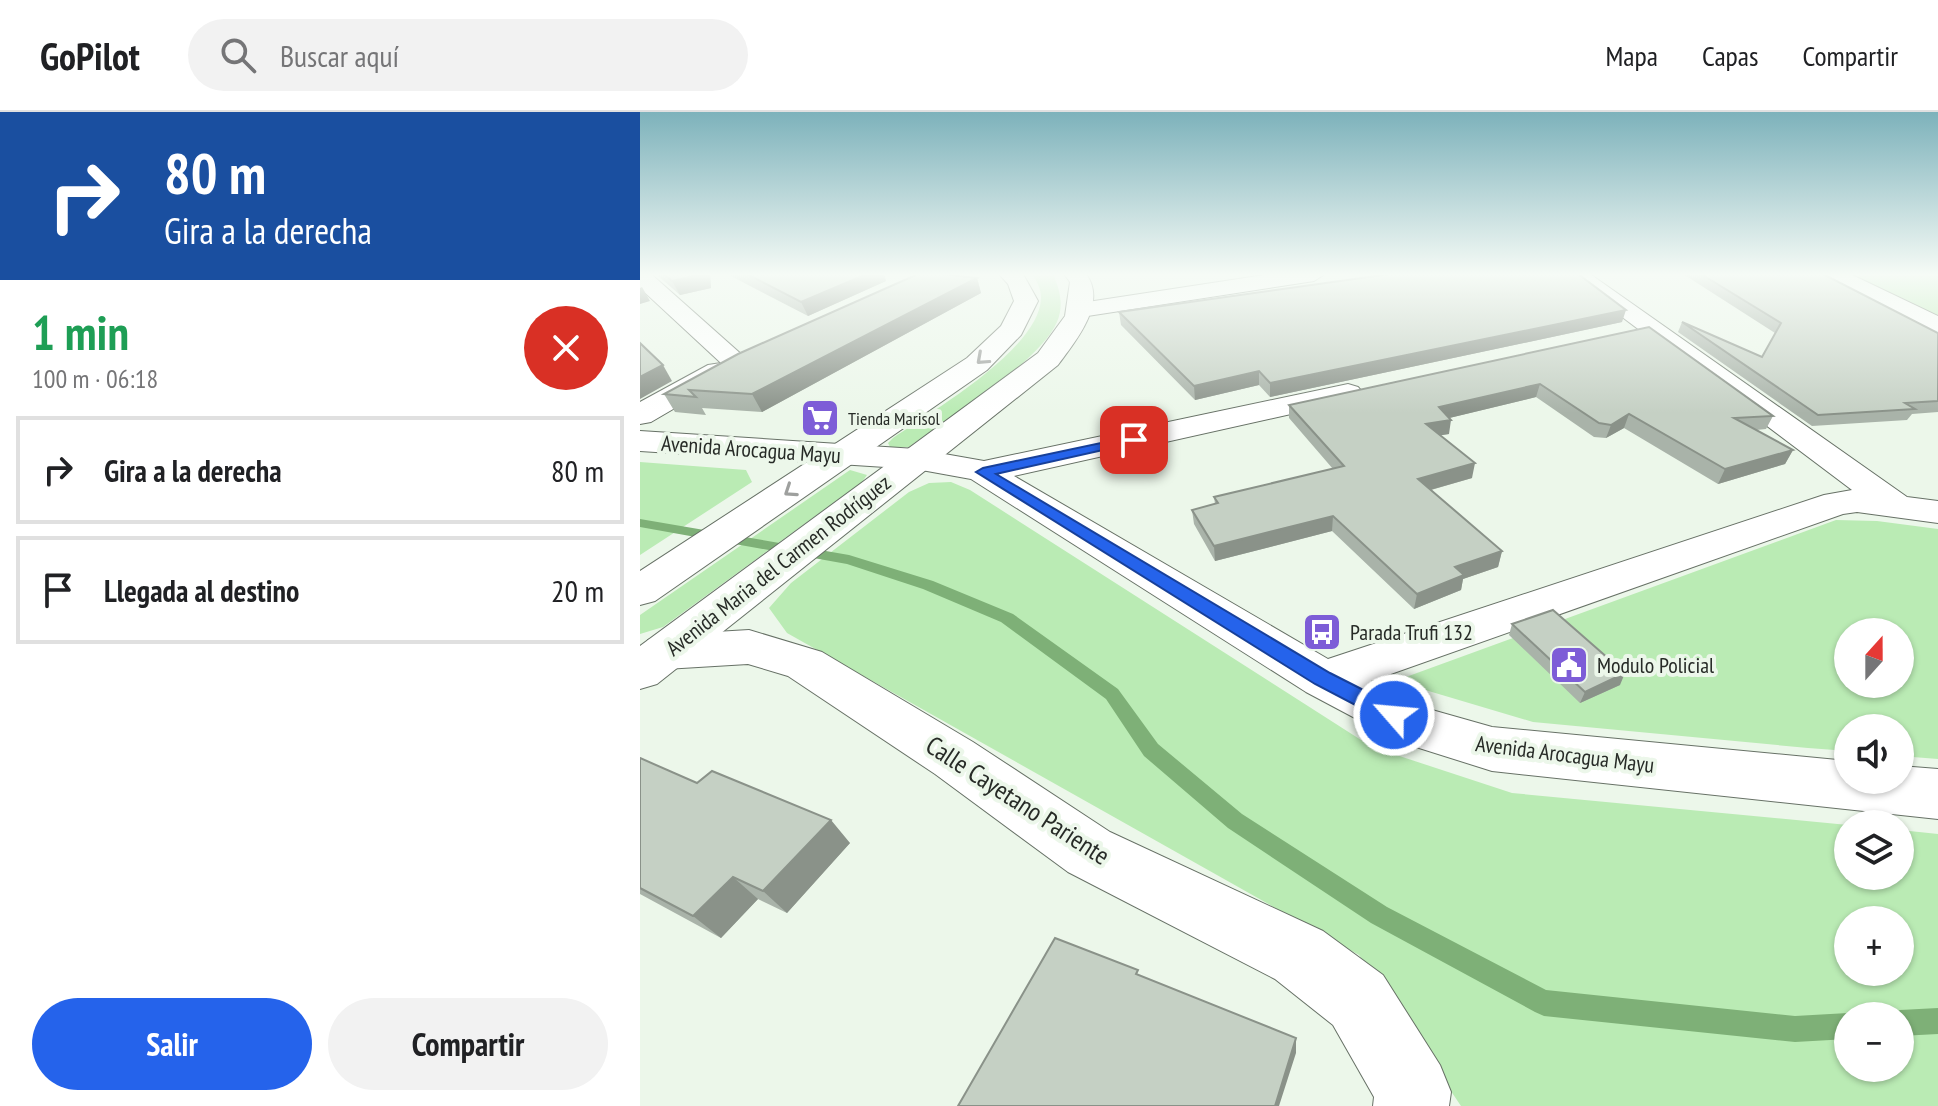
<!DOCTYPE html>
<html lang="es">
<head>
<meta charset="utf-8">
<style>
	body { margin:0; font-family:"PT Sans Narrow",sans-serif; background:#f2f2f2; color:#202124; height:100vh; display:flex; flex-direction:column; font-size:30px; white-space:nowrap }
	* { box-sizing:border-box; margin:0 }
	p { font-size:26px; color:#757577 }
	.icon { flex:none; width:44px; height:44px; fill:none; stroke:currentColor; stroke-width:2; stroke-linecap:round; stroke-linejoin:round }
	.map { position:relative; flex:1; overflow:hidden }
	.sheet { display:flex; flex-direction:column; background:#fff; width:640px }
	.sheet>* { flex:none }
	.guide { background:#1a4fa0; color:#fff; overflow:hidden }
	.needle { width:52px; rotate:21deg }
	.fabs { position:absolute; left:1194px; top:506px; display:grid; gap:16px }
	.fabs a { display:grid; place-items:center; width:80px; height:80px; border-radius:50%; background:#fff; box-shadow:0 2px 6px #0004; font-size:40px }
	.pin { position:absolute; display:grid; place-items:center; width:68px; height:68px; color:#fff; margin:-34px; border-radius:16px; box-shadow:0 4px 12px #0006 }
	.me { position:absolute; width:88px; margin:-44px; rotate:297deg; stroke-linejoin:round; filter:drop-shadow(0 0 6px #0008) }
	.turn { display:flex; align-items:center; gap:28px; height:168px; padding:0 32px; font-size:36px }
	.turn .icon { width:104px; height:104px; stroke-width:2.5 }
	.turn b { display:block; font-size:56px; line-height:68px }
	.round { display:grid; place-items:center; flex:none; width:84px; height:84px; border-radius:42px; background:#f2f2f2 }
	.headline { display:flex; align-items:center; justify-content:space-between; height:136px; padding:0 32px }
	h1 { font-size:48px; font-weight:800; line-height:60px; color:#1e9e55 }
	.button { display:flex; gap:16px; margin-top:auto; padding:16px 32px }
	.button a { flex:1; height:92px; border-radius:48px; background:#2563eb; color:#fff; font-size:32px; font-weight:800; line-height:92px; text-align:center }
	.button a+a { background:#f2f2f2; color:#202124 }
	ul { padding:0; list-style:none }
	li { display:flex; align-items:center; gap:24px; height:108px; margin:0 16px 12px; padding:0 16px; border:4px solid #e0e0e0; border-radius:0px }
	li div { flex:1 }
	li b { display:block; font-size:30px }
	li em { font-style:normal }
	header { display:flex; align-items:center; gap:48px; box-sizing:border-box; height:112px; padding:0 40px; background:#fff; border-bottom:2px solid #e0e0e0 }
	header strong { font-size:38px }
	nav { display:flex; gap:44px; margin-inline-start:auto; font-size:28px }
	.search { width:560px; height:72px; background:#f2f2f2; display:flex; align-items:center; gap:20px; box-sizing:border-box; padding:0 28px; border-radius:44px; color:#757577; font-size:30px }
	main { display:flex; flex:1; min-height:0 }
	.map>svg:first-child { display:block }
	.green { fill:#baebb4; fill-rule:evenodd }
	.lines { fill:none; stroke-linecap:round; stroke-linejoin:round }
	.stream { fill:#7eb077; fill-rule:evenodd }
	.street-casing { stroke:#677166; stroke-width:2 }
	.secondary-casing { stroke:#677166; stroke-width:2 }
	.street { fill:#fff; fill-rule:evenodd }
	.secondary { fill:#fff; fill-rule:evenodd }
	.wall { fill:#a9b3a9 }
	.shaded-wall { fill:#8a9289 }
	.building { fill:#c5d0c4; stroke:#8a9289; stroke-width:2 }
	.oneway { stroke:#9ea09e }
	.route { fill:#2563eb; stroke:#184099; stroke-width:2 }
	.labels { text-anchor:middle; dominant-baseline:central; stroke-width:8; stroke-linejoin:round; paint-order:stroke }
	.far-poi-label { font-size:18px; fill:#272b27; stroke:#ecf7ea; text-anchor:start }
	.street-label { font-size:22px; fill:#272b27; stroke:#ecf7ea }
	.poi-label { font-size:22px; fill:#272b27; stroke:#ecf7ea; text-anchor:start }
	.near-street-label { font-size:26px; fill:#272b27; stroke:#ecf7ea }
</style>
</head>
<body>
<header>
<strong>GoPilot</strong>
<div class="search"><svg class="icon" aria-label="search" viewBox="0 0 24 24"><circle cx="10" cy="10" r="6"/><path d="M15 15l6 6"/></svg>Buscar aquí</div>
<nav><a>Mapa</a><a>Capas</a><a>Compartir</a></nav>
</header>
<main>
<section class="sheet">
<div class="guide">
<div class="turn"><svg class="icon" aria-label="right" viewBox="0 0 24 24"><path d="M7 20v-9h11M14 6l5 5-5 5"/></svg><div><b>80 m</b>Gira a la derecha</div></div>
</div>
<div class="headline"><div><h1>1 min</h1><p>100 m · 06:18</p></div><a class="round" style="background:#d93025;color:#fff"><svg class="icon" aria-label="close" viewBox="0 0 24 24"><path d="M6 6l12 12M18 6L6 18"/></svg></a></div>
<ul>
<li><svg class="icon" aria-label="right" viewBox="0 0 24 24"><path d="M7 20v-9h11M14 6l5 5-5 5"/></svg><div><b>Gira a la derecha</b></div><em>80 m</em></li>
<li><svg class="icon" aria-label="arrive" viewBox="0 0 24 24"><path d="M6 21V4h12l-3 4 3 4H6"/></svg><div><b>Llegada al destino</b></div><em>20 m</em></li>
</ul>
<div class="button"><a>Salir</a><a>Compartir</a></div>
</section>
<div class="map">
<svg width="1298" height="994" viewBox="0 0 1298 994">
	<rect width="100%" height="100%" fill="#ecf7ea"/>
	<path class="green" d="M391,162H413C420,178 424,193 417,210C399,251 307,307 269,335H250L248,331L253,326C288,301 441,215 391,162Z
		M1209,162H1298V206Z
		M0,350L106,358L112,370L0,443Z
		M210,358L227,363L222,370L23,515L0,522V503Z
		M311,370L330,378L732,635L872,681L1208,713V764H1260V718L1298,722V994H821L719,843L147,521L129,496L151,471L269,380L289,371ZM1208,808H1260V860H1208ZM1208,904H1260V956H1208Z
		M1196,408L1237,409L1298,417V647L1260,644V616H1208V639L1168,636L893,610L755,569ZM1208,520H1260V572H1208Z"/>
	<g class="lines">
		<path class="stream" d="M0,407L209,443L293,469L373,502L478,577L518,632L602,702L747,795L906,878L1155,904L1208,901L1215,904H1208V927L1155,930L904,904L895,900L731,811L588,716L504,644L466,587L361,510L283,477L207,452L0,415Z
			M1298,896V922L1260,924V904H1250L1260,898Z"/>
		<g class="street-casing">
			<path id="street" d="M0,162H11L110,250L106,256L91,257L88,265L11,310L0,312V290L68,253L81,251L0,176Z
				M631,162H685L674,169L441,205L432,203L429,198L432,193L441,191Z
				M925,162H950L1267,385L1298,389V411L1217,400L1203,402L731,569L792,598L852,615L1208,649V668H1260V654L1298,657V707L852,659L760,630L666,580L331,367L276,357L0,339V319L276,337L344,349L708,272L718,275L723,281L718,287L374,364L688,547L1184,383L1212,378Z
				M1182,162H1210L1298,204V222L1185,167Z
				M109,518L182,540L333,630L470,720L683,819L743,863L800,953L811,980L809,994H733L734,985L693,913L635,867L428,760L295,662L148,564L108,552L25,557L8,552L2,540L8,528L25,523Z"/>
		</g>
		<g class="secondary-casing">
			<path id="secondary" d="M359,162H383L398,189L381,223L347,258L15,489L0,493V459L327,246L361,214L374,189L368,172Z
				M424,162H446C468,191 435,230 418,253L17,572L0,577V534L398,241L425,204L430,170Z"/>
		</g>
		<use href="#street" class="street"/>
		<use href="#secondary" class="secondary"/>
	</g>
	<path class="wall" d="M16,162H70L71,176L40,183Z
		M87,162H244L246,169L168,204Z
		M1043,162H1183L1298,221V300L1272,302L1267,308L1172,314L1038,220L1042,210L1122,245L1135,221Z
		M337,166L341,181L122,300L62,296L66,303L35,300L24,282Z
		M479,200L982,210L630,285L619,273L555,288L481,213Z
		M1009,215L1133,304L1126,317L1116,318L1153,338L1145,352L1078,372L984,316L966,326L954,325L896,285L809,306V322L800,323L832,366L791,378L862,439L858,455L823,467L821,478L774,497L692,419L575,449L554,412L552,398L575,392L574,385L693,357L649,306V293Z
		M872,512L980,573L940,591L869,523Z
		M0,646L57,671L210,731L147,801L118,787L81,826L0,782Z"/>
	<path class="shaded-wall" d="M63,162H70L71,176L40,183L32,169Z
		M227,162H244L246,169L168,204L161,190Z
		M337,166L341,181L122,300L112,282Z
		M2,175L10,189L0,192V176Z
		M986,198L982,210L630,285V271Z
		M23,253L32,269L0,287V265Z
		M619,259V273L555,288L554,274Z
		M900,272L896,285L797,309L799,295Z
		M989,302L984,316L966,326L971,313Z
		M811,308L809,322L784,326L786,312Z
		M1153,338L1145,352L1078,372L1085,357Z
		M835,351L832,366L776,382L778,367Z
		M693,404L692,419L575,449L574,434Z
		M862,439L858,455L823,467L821,478L774,497L777,482L815,455Z
		M985,561L980,573L940,591L945,580Z
		M191,708L210,731L147,801L123,779Z
		M93,765L118,787L81,826L53,804Z
		M656,926V941L639,994H635Z"/>
	<path class="building" d="M24,162H63L32,169Z
		M107,162H227L161,190Z
		M278,162H303L337,166L112,282L49,278L56,285L24,282L98,242Z
		M750,162H938L986,198L630,271L619,259L554,274L479,200Z
		M1061,162H1183L1298,221V289L1265,291L1275,297L1178,303L1042,210L1122,245L1141,211Z
		M1009,215L1133,304L1094,306L1153,338L1085,357L989,302L971,313L959,311L900,272L799,295L811,308L786,312L835,351L778,367L862,439L815,455L824,463L777,482L693,404L574,434L552,398L578,391L574,385L704,354L649,293Z
		M0,231L23,253L0,265Z
		M913,498L985,561L945,580L872,512Z
		M0,646L57,671L72,659L191,708L123,779L93,765L53,804L0,776Z
		M415,826L498,858L496,862L656,926L635,994H318Z"/>
	<defs><path id="oneway-chevron" d="M-2-3.5L2.5 0L-2 3.5" fill="none" stroke-width="1.6" stroke-linecap="round" stroke-linejoin="round" transform="scale(2)"/></defs>
	<g class="oneway">
		<use href="#oneway-chevron" transform="translate(342 247) rotate(138)"/>
		<use href="#oneway-chevron" transform="translate(150 379) rotate(146)"/>
	</g>
	<linearGradient id="sky" x2="0" y2="1"><stop stop-color="#7db2bb"/><stop offset="0.54" stop-color="#f6fbf6"/><stop offset="1" stop-color="#f6fbf6" stop-opacity="0"/></linearGradient>
	<rect width="1298" height="301" fill="url(#sky)"/>
	<path class="route" d="M494,324L499,325V330L356,362L690,561L761,597L764,603L761,609L754,612L746,609L675,572L336,360L343,356Z"/>
	<defs>
		<g id="supermarket-square" transform="scale(2)"><rect x="-9" y="-9" width="18" height="18" rx="4" fill="#7d5dd7" stroke="#ecf7ea"/><path d="M-6-5.5h2.5l.6 2H6L4.5 2H-2.5L-4.4-4H-6ZM-1.5 3.2a1.3 1.3 0 1 0 .1 0ZM3 3.2a1.3 1.3 0 1 0 .1 0Z" fill="#fff"/></g>
		<g id="bus-square" transform="scale(2)"><rect x="-9" y="-9" width="18" height="18" rx="4" fill="#7d5dd7" stroke="#ecf7ea"/><path d="M-5-6H5V4H4V6H2V4H-2V6H-4V4H-5ZM-3.5-4V0h7V-4ZM-3.5 1.2v1.5H-2V1.2ZM2 1.2v1.5H3.5V1.2Z" fill="#fff"/></g>
		<g id="civic-square" transform="scale(2)"><rect x="-9" y="-9" width="18" height="18" rx="4" fill="#7d5dd7" stroke="#ecf7ea"/><path d="M-.6-6.5H3V-4.5H.6V-3L4-1V1h2V6H-6V1h2V-1L-.6-3ZM-1.2 2.5V6h2.4V2.5Z" fill="#fff"/></g>
	</defs>
	<g fill-rule="evenodd">
		<use href="#supermarket-square" x="180" y="306"/>
		<use href="#bus-square" x="682" y="520"/>
		<use href="#civic-square" x="929" y="553"/>
	</g>
	<g class="labels">
		<g class="far-poi-label">
			<text x="208" y="306">Tienda Marisol</text>
		</g>
		<g class="street-label">
			<text transform="translate(111 337) rotate(4)">Avenida Arocagua Mayu</text>
			<text transform="translate(138 453) rotate(-38)">Avenida Maria del Carmen Rodríguez</text>
			<text transform="translate(925 642) rotate(7)">Avenida Arocagua Mayu</text>
		</g>
		<g class="poi-label">
			<text x="710" y="520">Parada Trufi 132</text>
			<text x="957" y="553">Modulo Policial</text>
		</g>
		<g class="near-street-label">
			<text transform="translate(378 688) rotate(33)">Calle Cayetano Pariente</text>
		</g>
	</g>
</svg>
<div class="fabs">
<a><svg class="needle" viewBox="-14 -14 28 28"><path d="M0-13l5 13h-10z" fill="#e53935"/><path d="M0 13l5-13h-10z" fill="#757577"/></svg></a>
<a><svg class="icon" aria-label="sound" viewBox="0 0 24 24"><path d="M4 9h4l5-4v14l-5-4H4zM17 9q2 3 0 6"/></svg></a>
<a><svg class="icon" aria-label="layers" viewBox="0 0 24 24"><path d="M12 4l9 5-9 5-9-5zM3 14l9 5 9-5"/></svg></a>
<a>+</a>
<a>−</a>
</div>
<div class="pin" style="left:494px;top:328px;background:#d93025"><svg class="icon" aria-label="arrive" viewBox="0 0 24 24"><path d="M6 21V4h12l-3 4 3 4H6"/></svg></div>
<svg class="me" style="left:754px;top:603px" viewBox="-20 -20 40 40"><circle r="17" fill="#2563eb" stroke="#fff" stroke-width="3"/><path d="M0-11L8 9 0 5-8 9z" fill="#fff"/></svg>
</div>
</main>
</body>
</html>
